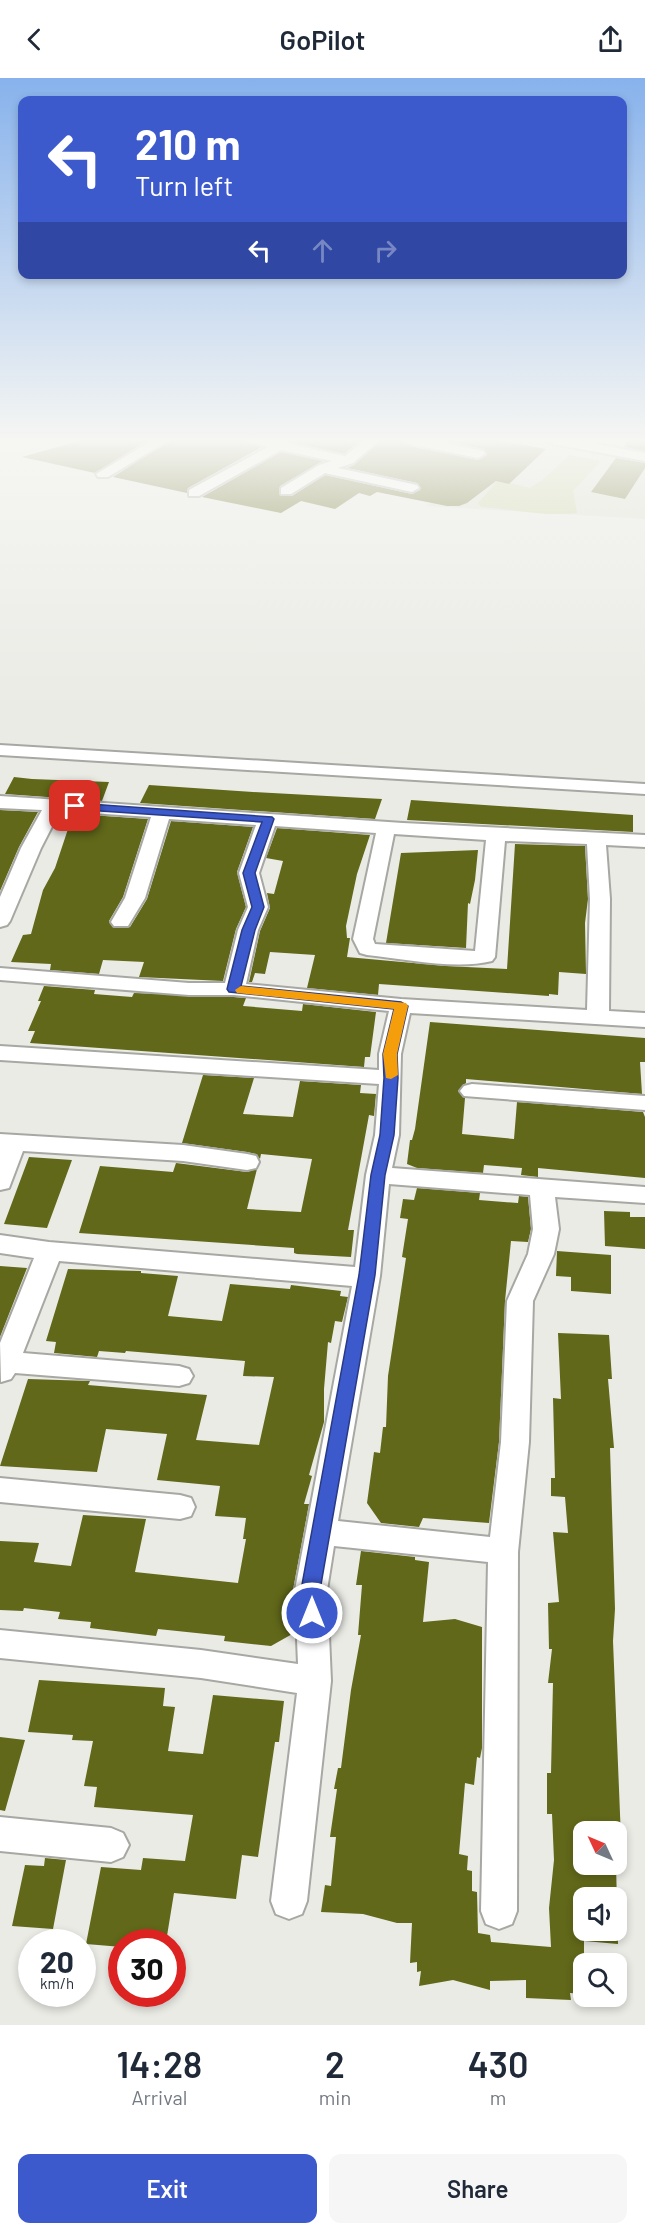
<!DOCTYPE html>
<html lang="en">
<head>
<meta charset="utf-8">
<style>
	body { margin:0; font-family:Barlow,sans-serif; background:#f6f6f7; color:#1f2937; height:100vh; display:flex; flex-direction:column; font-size:22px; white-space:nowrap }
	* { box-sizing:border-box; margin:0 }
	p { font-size:20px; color:#747a83 }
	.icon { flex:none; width:33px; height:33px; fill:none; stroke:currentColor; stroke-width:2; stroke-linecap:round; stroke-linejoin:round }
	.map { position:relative; height:1947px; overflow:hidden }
	.panel { display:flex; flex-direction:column; background:#fff; flex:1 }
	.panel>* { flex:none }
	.top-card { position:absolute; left:18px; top:18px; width:609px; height:183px; border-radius:12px; box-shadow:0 3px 9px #0003; background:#3d5acd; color:#fff; overflow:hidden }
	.needle { width:39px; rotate:314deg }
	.fabs { position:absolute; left:573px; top:1743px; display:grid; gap:12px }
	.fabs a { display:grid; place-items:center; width:54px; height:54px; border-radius:12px; background:#fff; box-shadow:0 3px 9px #0003; font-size:30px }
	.speed { position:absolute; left:18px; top:1851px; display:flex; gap:12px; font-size:30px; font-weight:700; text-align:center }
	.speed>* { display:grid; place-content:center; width:78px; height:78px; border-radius:50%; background:#fff; box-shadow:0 3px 9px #0003; line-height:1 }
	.speed small { font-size:15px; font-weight:400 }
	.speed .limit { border:9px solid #d22; background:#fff; color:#111 }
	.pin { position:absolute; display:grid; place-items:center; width:51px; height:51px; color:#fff; margin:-26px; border-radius:12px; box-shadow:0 3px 9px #0006 }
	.me { position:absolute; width:66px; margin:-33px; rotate:0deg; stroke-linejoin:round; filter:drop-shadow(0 0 4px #0008) }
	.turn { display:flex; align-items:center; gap:21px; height:126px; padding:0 18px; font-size:27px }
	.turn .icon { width:78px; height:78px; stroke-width:2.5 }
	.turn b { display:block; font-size:42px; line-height:51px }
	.lanes { display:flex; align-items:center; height:57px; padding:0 18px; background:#0003; justify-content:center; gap:30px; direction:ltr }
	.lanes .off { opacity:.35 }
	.eta { display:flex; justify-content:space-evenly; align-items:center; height:102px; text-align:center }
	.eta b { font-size:36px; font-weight:600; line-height:42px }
	.button { display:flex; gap:12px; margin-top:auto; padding:12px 18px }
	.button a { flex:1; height:69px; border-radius:12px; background:#3d5acd; color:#fff; font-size:24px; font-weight:600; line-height:69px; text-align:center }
	.button a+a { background:#f6f6f7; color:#1f2937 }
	header { display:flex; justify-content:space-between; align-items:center; height:78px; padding:0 18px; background:#fff; font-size:27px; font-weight:600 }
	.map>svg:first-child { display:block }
	.built { fill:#dee0d3 }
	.green { fill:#c9d19c }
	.building { fill:#616819; fill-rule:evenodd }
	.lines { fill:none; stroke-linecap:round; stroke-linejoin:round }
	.minor-casing { stroke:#a7a8a3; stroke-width:4 }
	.minor { fill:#fff; fill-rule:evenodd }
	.route { fill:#3d5acd; stroke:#283a85; stroke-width:1.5 }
	.slow { fill:#f59e0b }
</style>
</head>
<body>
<header><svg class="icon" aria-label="back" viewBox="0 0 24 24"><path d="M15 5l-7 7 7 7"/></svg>GoPilot<svg class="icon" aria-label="share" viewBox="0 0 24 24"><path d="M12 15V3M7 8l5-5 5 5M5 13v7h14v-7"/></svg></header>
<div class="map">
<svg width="645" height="1947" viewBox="0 0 645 1947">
	<rect width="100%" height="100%" fill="#eaebe5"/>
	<path class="built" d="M519,362H532L645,384V441L426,428Z"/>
	<path class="green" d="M570,377L601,383L573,413L577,435C545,439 513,431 481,429L478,425L498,402L530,410L541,403Z"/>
	<path class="building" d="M82,362H148L95,395L22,379Z
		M171,362H245L262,369L188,410L187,415L113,399Z
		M283,362H361L344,376Z
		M381,362H402L410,368L478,382L487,377L483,371L441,362H499L546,371L509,406L496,403L467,425L459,428H447L377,414L370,418L359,415L335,431L301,423L281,435L202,419L281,374L323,383L280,408L281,418H292L325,397L412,416L420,412L417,405L347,390L354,387Z
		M628,362H645V373L624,369Z
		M616,380L645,385V390L625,421L591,414Z
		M14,699L32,701L109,704L102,723L5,716Z
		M149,707L253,714L382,721L375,741L140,725Z
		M411,722L633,737V754L407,742Z
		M0,732L38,734L19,769L0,813Z
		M61,735L148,741L123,819L109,843L114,850L130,849L147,821L171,743L253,749L237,794L246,829L236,851L223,903L139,899L144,884L103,882L99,896L50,892L51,886L11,884L23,857L31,856L43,812L55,790L68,751H54Z
		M277,750L370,757L357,796L346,848L347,860H350L347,879L446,888L507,891L515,766L585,768L588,821L585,845L586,896L559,894L558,917L549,916V918L379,906L378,917L307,910L315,877L270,874L265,896L255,895L252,904H249L260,853L270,830L267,815L274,816L283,783L266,780Z
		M478,772L475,802L470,826L468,825L466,870L386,865L401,775Z
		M44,908L95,912L94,916L132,919L134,915L234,919L246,920L243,928L302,933L303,926L376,934L370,979H365L364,989L30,965L35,953H28L41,923H38Z
		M430,944L645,960V984H640L642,1016L466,1001V1005L458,1013L465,1020L462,1056L514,1061L517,1024L643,1034L645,1039V1100L538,1090V1099L521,1097L522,1090L484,1087L483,1095L417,1090L407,1086L410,1062H412L415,1051Z
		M203,997L254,1000L243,1036L293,1039L300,1003L361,1007L360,1015L376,1016L374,1038L369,1037L348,1152H354L351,1179L297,1176L294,1175V1170L79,1155L100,1088L173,1094L176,1085L247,1094L257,1091L247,1131L301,1134L312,1081L261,1076L260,1081L256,1076L247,1074L182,1065Z
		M29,1079L72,1082L47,1150L4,1146Z
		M417,1110L480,1115L479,1122L518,1125L519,1118L528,1119L531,1151L528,1164L511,1163L505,1223L499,1364L489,1445L423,1440L419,1449L381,1445L367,1425L374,1374L380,1375L383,1349H386L388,1298L406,1180L402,1179L408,1141L400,1140L403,1121L414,1122Z
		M604,1133L630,1134V1139H645V1171L605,1168Z
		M557,1173L611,1177V1216L571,1213V1199L556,1198Z
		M0,1188L27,1190L0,1259Z
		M68,1191L141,1193V1195L178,1198L168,1238L222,1243L230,1206L290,1211L291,1207L341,1213L340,1218L348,1219L342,1244L335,1243L331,1265L328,1264L324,1311V1344L309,1397L312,1398L304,1426H309L293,1512L294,1555L271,1568L224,1563L225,1558L158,1551L156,1558L90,1550L91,1544L58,1541L60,1534L24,1530L23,1533L0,1532V1463L39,1465L34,1484L71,1488L83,1437L146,1441L135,1494L238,1505L246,1461H243L246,1440L215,1438L220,1408L157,1402L167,1356L106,1351L97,1394L0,1388L28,1301L90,1303L88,1307L207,1317L196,1362L259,1367L274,1299L243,1298L245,1283L126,1273L125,1275L99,1273L97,1279L54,1275L56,1264L46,1263Z
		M558,1255L609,1257L612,1301H608L614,1370H610L615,1531L613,1563L622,1785H616V1754H584V1786H616L618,1866L584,1863V1916L570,1915L571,1922L526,1920V1902L490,1903V1912L453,1902L419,1908L421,1893L417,1894V1884L410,1885L412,1845H397L363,1836L321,1834L325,1807L331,1808L336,1759H330L337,1711H334L338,1690H341L351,1612L361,1557H358L362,1507H356L361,1473L415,1479V1482L429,1484L423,1544L455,1541L482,1549V1670L480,1680L477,1679L474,1707L465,1705L459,1776L468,1778L467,1792L472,1793V1813L477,1814L478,1855L490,1857L491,1864L551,1869L549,1830L554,1782L552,1736H547V1695H551L553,1605H548L552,1571H549L548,1525L559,1524L553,1454L568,1455L565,1419L551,1418V1400H555L553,1320L561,1321ZM584,1820H616V1852H584Z
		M39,1602L165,1610L163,1628L175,1629L168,1673L203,1676L213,1617L284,1623L279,1664H275L258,1779L242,1777L236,1821L174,1815L166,1864H122V1869L86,1866L101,1789L141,1792L143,1780L185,1783L193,1737L94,1729L97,1709L84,1708L93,1663L72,1662L73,1657L28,1654Z
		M0,1659L25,1662L5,1733L0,1732Z
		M45,1780L66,1782L53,1851L12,1848L25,1787L44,1788Z"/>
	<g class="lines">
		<g class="minor-casing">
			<path id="minor" d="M153,362H169L108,399H98L96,396Z
				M247,362H272L345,378L365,362H379L353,385L338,390L417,407L419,410L412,414L325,395L291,416H281V410L319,387L332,383L281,372L199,418H189V412L268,369Z
				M404,362H429L483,373L485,376L478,380L410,366Z
				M547,362H575L645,375V383L553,366Z
				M0,667L645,706V716L0,677Z
				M0,718L403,745L645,757V769L606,767L610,821L609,933L645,935V949L410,935L401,976L399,1057L392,1090L645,1109V1125L555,1119L559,1151L554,1176L533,1223L529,1364L518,1474L517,1833L512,1846L499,1851L486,1846L481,1833L488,1484L334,1468L327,1512L331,1603L307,1823L302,1836L289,1841L276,1836L271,1823L297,1615L201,1600L0,1580V1552L201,1572L298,1586L295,1512L352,1208L59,1183L23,1275L179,1288L189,1291L193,1298L189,1305L179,1308L15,1295L11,1301L1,1304L0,1265L34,1180L0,1175V1157L49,1164L355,1189L366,1097L375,1057L379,1006L0,982V968L379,992V976L389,933L234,917H189L0,902V890L189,905H225L238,852L248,829L239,795L256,747L169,741L145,820L128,848H114L111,844L125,820L151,739L60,733L41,770L10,843L7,847L0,849V819L21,770L42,732L0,730ZM275,748L376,755L353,861L360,875L367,877C405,881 456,892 492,883L495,879L505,763L587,766L590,821L587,932L401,921L246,906L258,852L268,829L259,795ZM394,756L486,762L475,873L375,866L373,861ZM389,1106L530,1117L533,1151L528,1176L507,1223L501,1364L490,1459L338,1443L380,1198Z
				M472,1006L645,1018V1032L464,1018L460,1013L464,1008Z
				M0,1056L183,1067L247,1076L256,1078L259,1084L256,1090L247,1092L183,1083L23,1073L9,1110L0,1112Z
				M0,1400L180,1417L191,1420L195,1429L191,1438L180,1441L0,1424Z
				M0,1739L111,1750L123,1755L129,1767L123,1779L111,1784L0,1773Z"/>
		</g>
		<use href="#minor" class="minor"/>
	</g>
	<linearGradient id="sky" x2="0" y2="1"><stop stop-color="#87b2ec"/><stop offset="0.57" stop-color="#f6f6f3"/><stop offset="1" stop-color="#f6f6f3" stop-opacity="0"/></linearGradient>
	<rect width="645" height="635" fill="url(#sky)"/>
	<path class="route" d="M75,725L272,739L274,741L255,795L264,829L255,852L241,908L401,924L408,928L397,976L398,1000L394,1057L385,1097L375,1197L320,1512L321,1535L319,1541L312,1543L305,1541L301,1512L359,1197L371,1097L380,1057L384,1000L383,976L394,931L229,914L227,911L242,852L252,829L243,795L262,744L71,731L69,728Z"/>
	<path class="slow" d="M241,908L406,925L408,928L397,976L398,997L391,1001L386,1000L383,976L394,931L237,915L235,912Z"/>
</svg>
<div class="fabs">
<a><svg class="needle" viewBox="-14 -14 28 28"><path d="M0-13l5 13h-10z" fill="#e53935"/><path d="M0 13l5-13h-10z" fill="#747a83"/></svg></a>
<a><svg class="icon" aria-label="sound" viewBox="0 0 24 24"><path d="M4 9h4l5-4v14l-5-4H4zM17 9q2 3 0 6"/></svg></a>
<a><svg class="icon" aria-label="search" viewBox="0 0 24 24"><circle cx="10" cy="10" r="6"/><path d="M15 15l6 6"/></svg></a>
</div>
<div class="speed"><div>20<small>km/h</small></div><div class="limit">30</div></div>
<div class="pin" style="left:75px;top:728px;background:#d93025"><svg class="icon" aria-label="arrive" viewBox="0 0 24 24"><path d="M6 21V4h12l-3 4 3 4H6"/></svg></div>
<svg class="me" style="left:312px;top:1535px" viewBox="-20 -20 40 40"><circle r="17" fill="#3d5acd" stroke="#fff" stroke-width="3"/><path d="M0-11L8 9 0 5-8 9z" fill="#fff"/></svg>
<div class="top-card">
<div class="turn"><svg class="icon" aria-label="left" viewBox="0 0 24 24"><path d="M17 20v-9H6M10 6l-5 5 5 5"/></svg><div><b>210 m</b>Turn left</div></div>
<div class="lanes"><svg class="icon" aria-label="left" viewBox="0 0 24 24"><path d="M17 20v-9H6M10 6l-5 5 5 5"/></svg><svg class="icon off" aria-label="ahead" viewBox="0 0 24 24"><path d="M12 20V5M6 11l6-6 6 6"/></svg><svg class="icon off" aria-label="right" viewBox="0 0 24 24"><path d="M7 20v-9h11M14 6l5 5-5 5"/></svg></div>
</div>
</div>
<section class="panel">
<div class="eta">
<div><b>14:28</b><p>Arrival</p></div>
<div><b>2</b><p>min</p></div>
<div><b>430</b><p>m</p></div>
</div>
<div class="button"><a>Exit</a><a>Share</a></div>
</section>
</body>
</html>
